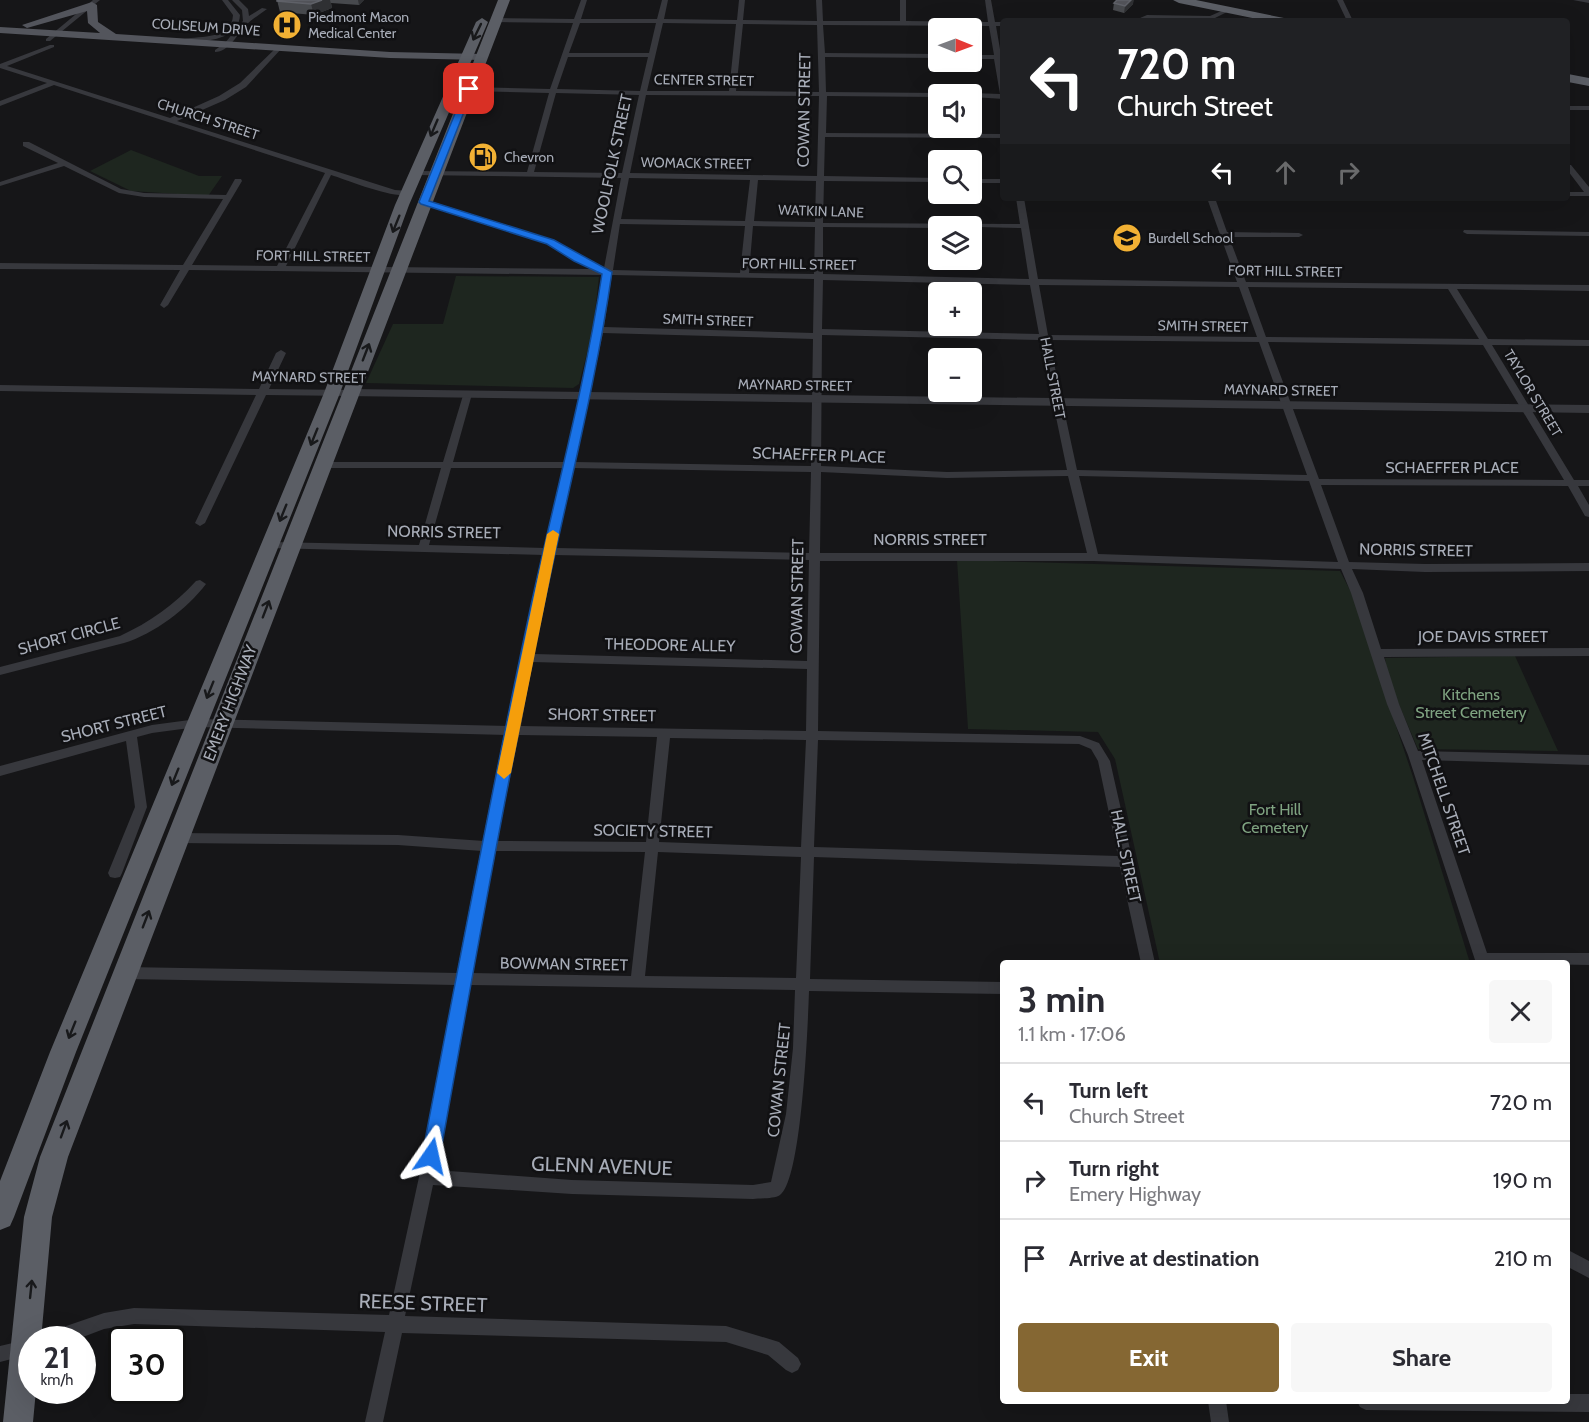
<!DOCTYPE html>
<html lang="en">
<head>
<meta charset="utf-8">
<style>
	body { margin:0; font-family:Cabin,sans-serif; background:#f7f7f7; color:#2b2b33; height:100vh; display:flex; flex-direction:column; font-size:22px; white-space:nowrap }
	* { box-sizing:border-box; margin:0 }
	p { font-size:20px; color:#7c7c81 }
	.icon { flex:none; width:33px; height:33px; fill:none; stroke:currentColor; stroke-width:2; stroke-linecap:round; stroke-linejoin:round }
	.map { position:relative; flex:1; overflow:hidden }
	.drawer { position:absolute; left:1000px; top:960px; width:570px; height:444px; display:flex; flex-direction:column; background:#fff; border-radius:6px; box-shadow:0 6px 24px #0002 }
	.drawer>* { flex:none }
	.banner { position:absolute; left:1000px; top:18px; width:570px; height:183px; border-radius:6px; box-shadow:0 6px 24px #0002; background:#202124; color:#fff; overflow:hidden }
	.needle { width:39px; rotate:91deg }
	.buttons { position:absolute; left:928px; top:18px; display:grid; gap:12px }
	.buttons a { display:grid; place-items:center; width:54px; height:54px; border-radius:6px; background:#fff; box-shadow:0 6px 24px #0002; font-size:30px }
	.speed { position:absolute; left:18px; top:1326px; display:flex; gap:12px; font-size:30px; font-weight:700; text-align:center }
	.speed>* { display:grid; place-content:center; width:78px; height:78px; border-radius:50%; background:#fff; box-shadow:0 6px 24px #0002; line-height:1 }
	.speed small { font-size:15px; font-weight:400 }
	.speed .limit { border:3px solid #111; border-radius:9px; background:#fff; color:#111 }
	.pin { position:absolute; display:grid; place-items:center; width:51px; height:51px; color:#fff; margin:-26px; border-radius:12px; box-shadow:0 3px 9px #0006 }
	.me { position:absolute; width:66px; margin:-33px; rotate:11deg; stroke-linejoin:round; filter:drop-shadow(0 0 4px #0008) }
	.turn { display:flex; align-items:center; gap:21px; height:126px; padding:0 18px; font-size:27px }
	.turn .icon { width:78px; height:78px; stroke-width:2.5 }
	.turn b { display:block; font-size:42px; line-height:51px }
	.lanes { display:flex; align-items:center; height:57px; padding:0 18px; background:#0003; justify-content:center; gap:30px; direction:ltr }
	.lanes .off { opacity:.35 }
	.round { display:grid; place-items:center; flex:none; width:63px; height:63px; border-radius:6px; background:#f7f7f7 }
	.summary { display:flex; align-items:center; justify-content:space-between; height:102px; padding:0 18px }
	h1 { font-size:36px; font-weight:700; line-height:45px }
	.primary-button { display:flex; gap:12px; margin-top:auto; padding:12px 18px }
	.primary-button a { flex:1; height:69px; border-radius:6px; background:#856733; color:#fff; font-size:24px; font-weight:700; line-height:69px; text-align:center }
	.primary-button a+a { background:#f7f7f7; color:#2b2b33 }
	ul { padding:0; list-style:none }
	li { display:flex; align-items:center; gap:18px; height:78px; padding:0 18px; border-top:2px solid #e1e1e2 }
	li div { flex:1 }
	li b { display:block; font-size:22px }
	li em { font-style:normal }
	.map>svg:first-child { display:block }
	.green { fill:#1e261f }
	.lines { fill:none; stroke-linecap:round; stroke-linejoin:round }
	.minor { fill:#37383d; fill-rule:evenodd }
	.tertiary { fill:#37383d; fill-rule:evenodd }
	.primary { fill:#53555c; fill-rule:evenodd }
	.trunk { fill:#5b5e65; fill-rule:evenodd }
	.wall { fill:#47494d }
	.shaded-wall { fill:#2f3033 }
	.building { fill:#525359; stroke:#5f6168; stroke-width:1.5 }
	.oneway { stroke:#18191b }
	.route { fill:#1a73e8; stroke:#114b97; stroke-width:1.5 }
	.slow { fill:#f59e0b }
	.labels { text-anchor:middle; dominant-baseline:central; stroke-width:5; stroke-linejoin:round; paint-order:stroke }
	.far-poi-label { font-size:14px; fill:#a8adb8; stroke:#111113; text-anchor:start }
	.far-street-label { font-size:14px; fill:#a8adb8; stroke:#111113 }
	.street-label { font-size:16px; fill:#a8adb8; stroke:#111113 }
	.park-label { font-size:16px; fill:#7fa381; stroke:#111113 }
	.near-street-label { font-size:20px; fill:#a8adb8; stroke:#111113 }
</style>
</head>
<body>
<div class="map">
<svg width="1589" height="1422" viewBox="0 0 1589 1422">
	<rect width="100%" height="100%" fill="#161618"/>
	<path class="green" d="M131,150L199,176H222L208,196L131,191L90,171Z
		M456,276L599,277L593,330L579,384L573,388L366,383L393,324H443Z
		M957,560L1340,571L1352,594L1413,777L1470,963H1160L1115,759L1098,732L968,729Z
		M1515,656L1558,751L1418,749L1388,679L1385,658Z"/>
	<g class="lines">
		<path class="minor" d="M93,0H100L50,41H46V39Z
			M222,0H228L240,15C239,40 203,43 184,41V39C201,36 232,39 233,15Z
			M232,0H239L248,9L249,16L262,8L267,9C261,14 253,18 247,24C238,33 229,52 215,52V50L225,43L243,21L242,10Z
			M581,0H587L581,19H657L662,0H668L664,19L737,20L739,0H745L743,20L817,21L816,0H822L823,21H900V0H906V21L988,22L985,0H991L995,22H1004V26H996L1001,55H1004V59H1001L1004,73V99L972,97V94H969L972,93L1000,94L994,59H972V55H994L989,26L823,25L825,53L939,54V58L825,57L826,92L939,93L942,94H939V97L827,96L826,133L1004,134V138L825,137L824,176L939,178V182L824,181L823,223L1020,224L1016,198H1024L1038,279L1237,282L1207,198H1215L1227,232L1299,233L1303,235L1299,237H1229L1246,282L1589,285V291L1457,289L1488,339L1589,340V346L1492,345L1574,480H1589V486H1578L1589,505V517L1585,516L1568,486L1321,485L1349,562L1425,564L1589,563V571L1425,572L1352,569L1363,593L1381,649L1589,648V656L1384,657L1399,704L1418,751L1589,755V765L1422,760L1487,953H1589V965L1476,963L1408,755L1387,704L1351,593L1341,569L1093,561H820L818,731L1080,736L1099,743L1110,761L1132,858L1135,862L1133,865L1155,963H1141L1120,867L814,857L810,979L1004,982V994L809,991C808,1022 802,1180 780,1195C774,1199 761,1198 753,1199L572,1194L433,1185L405,1316L726,1326L779,1342L798,1358L801,1364L798,1370L792,1373L786,1370L768,1355L726,1342L402,1333L383,1422H365L385,1332L134,1324L104,1329L75,1340H41L43,1334L104,1313L134,1308L389,1315L419,1177L456,985L125,979L120,977L118,973L120,969L125,967L458,973L482,851L398,845L177,843L172,842L171,838L172,834L177,833L398,835L484,841L507,735L197,727L152,733L137,737L147,807L122,873L120,877L115,878L110,877L108,873L135,807L126,741L0,776V766L152,725L197,719L509,726L528,622L544,555L270,548L265,545L270,542L419,545L441,468H323L318,465L323,462H443L464,392L467,391L472,394L453,462H565L594,330L603,275L189,270L168,305L164,308L160,305L180,270L0,269V263L183,265L223,199L144,197L119,193L64,166L0,186V182L58,163L23,146V142H29L121,189L144,193L226,195L235,179H241L242,181L192,265L277,266L325,173L54,85L0,106V101L47,83L0,68V64L50,45H54V47L7,66L170,118L219,96L240,83L278,46H282V48L246,87L225,100L177,121L332,170L395,190L409,191L413,193C399,202 348,180 331,175L286,266L594,269L548,244L420,202L427,200L554,240L604,268L621,178L417,175L413,173L417,171L527,172L549,93L469,91L465,89L469,87L550,89L573,23L496,22L493,20L496,18L574,19ZM580,23H656L649,53H569ZM663,23L736,24L729,91H647ZM743,24L817,25L819,92L736,91ZM568,57H648L640,91L557,89ZM556,93L639,95L622,173L534,172ZM646,95L819,96L817,176L630,173ZM629,178L750,180L745,221L621,219ZM758,180L816,181L815,222L754,221ZM620,224L745,226L740,273L613,270ZM753,226L815,227L814,274L749,273ZM939,226L1021,228L1029,279L823,274V227L939,228ZM612,275L814,279L813,333L604,327ZM823,280L1030,285L1039,334L822,329ZM1039,285L1239,287L1257,337L1048,335ZM1248,287L1448,289L1479,339L1266,337ZM603,333L813,339L811,466L575,462ZM822,335L1040,340L1067,470L947,472L821,466ZM1049,340L1259,342L1307,475L1077,470ZM1268,342L1483,345L1564,480L1319,479ZM451,468H563L545,548L429,545ZM573,468L811,472L809,553L556,548ZM821,472L947,478L1068,476L1087,553H820ZM1079,476L1309,481L1338,562L1098,554ZM554,555L809,560L807,661L534,654ZM532,662L807,669L806,731L521,726ZM519,735L657,737L646,842L497,841ZM670,738L806,740L801,847L659,842ZM818,740L1079,744L1091,749L1098,761L1118,856L814,847ZM495,851L645,852L631,976L472,973ZM658,852L801,857L796,978L645,976ZM470,985L795,990L793,1048L786,1114L771,1182L753,1185L572,1180L436,1170Z
			M1337,0H1343L1353,21H1347Z
			M1226,9L1231,10L1211,20L1148,19L1133,21L1147,15L1210,16Z
			M1568,106H1589V110H1568Z
			M1568,165H1571L1589,187V196H1568V192H1584L1568,171Z
			M972,179H1004V183H972Z
			M1464,230L1589,232V236L1467,234L1463,232Z
			M281,350L286,353L269,389L350,390L355,393L350,396L266,395L205,523L200,526L195,523L256,395L0,391V385L259,389L276,353Z
			M200,580L206,584C187,609 154,634 124,643L0,675V667L120,636C150,622 174,605 196,581Z
			M1568,1250L1589,1261V1278L1568,1267Z
			M25,1340L32,1343L31,1354L0,1362V1346Z
			M1568,1394H1589V1412L1366,1410L1360,1407L1357,1401H1568Z
			M1208,1401H1226L1229,1422H1211Z"/>
		<path class="tertiary" d="M1573,0H1589V3Z
			M350,389L1589,405V413L346,396L344,393Z"/>
		<path class="primary" d="M92,2L97,5L98,22L116,34L390,52L482,54L488,57L482,60L390,58L0,33V27L100,33L88,23L87,11L27,28L22,25Z"/>
		<path class="trunk" d="M498,0H510L68,1157L52,1217L41,1340H32V1390H36L33,1422H3L24,1217L40,1157Z
			M1173,0H1196L1284,18L1290,21H1267L1179,3Z
			M482,18L488,22L409,205L340,393L76,1052L14,1217L10,1226L0,1230V1181L50,1052L324,393L395,205L476,22Z
			M1568,74L1589,78V86L1568,82Z"/>
	</g>
	<path class="wall" d="M277,0H364L359,5L331,3L332,8L314,15L280,12Z
		M1114,3L1133,4L1124,13L1113,10Z"/>
	<path class="shaded-wall" d="M322,0H330L332,8L314,15L311,4Z
		M358,0H364L359,5Z
		M1131,0H1134L1133,4L1124,13L1125,6Z"/>
	<path class="building" d="M277,0H322L311,4L277,1Z
		M1117,0H1131L1125,6L1114,3Z"/>
	<defs><path id="oneway-shaft" d="M-6 0H5M1.5-3L5.5 0L1.5 3" fill="none" stroke-width="1.6" stroke-linecap="round" stroke-linejoin="round" transform="scale(1.5)"/></defs>
	<g class="oneway">
		<use href="#oneway-shaft" transform="translate(477 32) rotate(116)"/>
		<use href="#oneway-shaft" transform="translate(434 128) rotate(113)"/>
		<use href="#oneway-shaft" transform="translate(396 224) rotate(112)"/>
		<use href="#oneway-shaft" transform="translate(366 352) rotate(-69)"/>
		<use href="#oneway-shaft" transform="translate(314 437) rotate(112)"/>
		<use href="#oneway-shaft" transform="translate(283 513) rotate(112)"/>
		<use href="#oneway-shaft" transform="translate(266 609) rotate(-69)"/>
		<use href="#oneway-shaft" transform="translate(210 690) rotate(112)"/>
		<use href="#oneway-shaft" transform="translate(175 777) rotate(112)"/>
		<use href="#oneway-shaft" transform="translate(146 919) rotate(-69)"/>
		<use href="#oneway-shaft" transform="translate(72 1030) rotate(112)"/>
		<use href="#oneway-shaft" transform="translate(64 1129) rotate(-70)"/>
		<use href="#oneway-shaft" transform="translate(31 1289) rotate(-84)"/>
	</g>
	<path class="route" d="M469,86L473,89L429,201L554,240L612,272C596,384 567,494 544,605C506,788 473,972 440,1156L437,1161L431,1164L425,1161L422,1156C457,972 492,788 531,605C555,495 585,385 602,274L574,261L547,244L421,204L419,202L465,89Z"/>
	<path class="slow" d="M553,530L559,534L511,773L504,779L497,773L547,534Z"/>
	<defs>
		<g id="hospital-disc" transform="scale(1.5)"><circle r="9.5" fill="#f2b134" stroke="#111113"/><path d="M-5-5h3v3.5h4V-5h3V5h-3V1.5h-4V5h-3Z" fill="#111"/></g>
		<g id="fuel-disc" transform="scale(1.5)"><circle r="9.5" fill="#f2b134" stroke="#111113"/><path d="M-5.5-6h7V0h2V4h1.3V-2.5L3-4.5l.8-.8L6-3V5H2.5V1h-1V6h-7ZM-4.2-4.7v3.2H.2V-4.7Z" fill="#111"/></g>
		<g id="school-disc" transform="scale(1.5)"><circle r="9.5" fill="#f2b134" stroke="#111113"/><path d="M0-5L7-2L0 1L-7-2ZM-4 1L0 2.5L4 1V4Q0 6-4 4Z" fill="#111"/></g>
	</defs>
	<g fill-rule="evenodd">
		<use href="#hospital-disc" x="287" y="25"/>
		<use href="#fuel-disc" x="483" y="157"/>
		<use href="#school-disc" x="1127" y="238"/>
	</g>
	<g class="labels">
		<g class="far-poi-label">
			<text x="308" y="17">Piedmont Macon<tspan x="308" dy="16">Medical Center</tspan></text>
			<text x="504" y="157">Chevron</text>
			<text x="1148" y="238">Burdell School</text>
		</g>
		<g class="far-street-label">
			<text transform="translate(206 27) rotate(4)">COLISEUM DRIVE</text>
			<text transform="translate(704 80) rotate(1)">CENTER STREET</text>
			<text transform="translate(208 119) rotate(18)">CHURCH STREET</text>
			<text transform="translate(696 163) rotate(1)">WOMACK STREET</text>
			<text transform="translate(821 211) rotate(2)">WATKIN LANE</text>
			<text transform="translate(313 256) rotate(1)">FORT HILL STREET</text>
			<text transform="translate(799 264) rotate(1)">FORT HILL STREET</text>
			<text transform="translate(1285 271) rotate(1)">FORT HILL STREET</text>
			<text transform="translate(708 320) rotate(2)">SMITH STREET</text>
			<text transform="translate(1203 326) rotate(1)">SMITH STREET</text>
			<text transform="translate(309 377) rotate(1)">MAYNARD STREET</text>
			<text transform="translate(1053 378) rotate(79)">HALL STREET</text>
			<text transform="translate(795 385) rotate(1)">MAYNARD STREET</text>
			<text transform="translate(1281 390) rotate(1)">MAYNARD STREET</text>
			<text transform="translate(1533 393) rotate(59)">TAYLOR STREET</text>
		</g>
		<g class="street-label">
			<text transform="translate(804 110) rotate(-89)">COWAN STREET</text>
			<text transform="translate(612 164) rotate(-78)">WOOLFOLK STREET</text>
			<text transform="translate(819 455) rotate(2)">SCHAEFFER PLACE</text>
			<text x="1452" y="467">SCHAEFFER PLACE</text>
			<text transform="translate(444 532) rotate(1)">NORRIS STREET</text>
			<text x="930" y="539">NORRIS STREET</text>
			<text transform="translate(1416 550) rotate(1)">NORRIS STREET</text>
			<text transform="translate(797 596) rotate(-89)">COWAN STREET</text>
			<text transform="translate(69 636) rotate(-15)">SHORT CIRCLE</text>
			<text x="1483" y="636">JOE DAVIS STREET</text>
			<text transform="translate(670 645) rotate(1)">THEODORE ALLEY</text>
			<text transform="translate(230 703) rotate(-69)">EMERY HIGHWAY</text>
			<text transform="translate(602 715) rotate(1)">SHORT STREET</text>
			<text transform="translate(114 724) rotate(-14)">SHORT STREET</text>
			<text transform="translate(1444 794) rotate(71)">MITCHELL STREET</text>
			<text transform="translate(653 831) rotate(1)">SOCIETY STREET</text>
			<text transform="translate(1126 856) rotate(78)">HALL STREET</text>
			<text transform="translate(564 964) rotate(1)">BOWMAN STREET</text>
			<text transform="translate(779 1080) rotate(-84)">COWAN STREET</text>
		</g>
		<g class="park-label">
			<text x="1471" y="694">Kitchens<tspan x="1471" dy="18">Street Cemetery</tspan></text>
			<text x="1275" y="809">Fort Hill<tspan x="1275" dy="18">Cemetery</tspan></text>
		</g>
		<g class="near-street-label">
			<text transform="translate(602 1166) rotate(2)">GLENN AVENUE</text>
			<text transform="translate(423 1303) rotate(2)">REESE STREET</text>
		</g>
	</g>
</svg>
<div class="buttons">
<a><svg class="needle" viewBox="-14 -14 28 28"><path d="M0-13l5 13h-10z" fill="#e53935"/><path d="M0 13l5-13h-10z" fill="#7c7c81"/></svg></a>
<a><svg class="icon" aria-label="sound" viewBox="0 0 24 24"><path d="M4 9h4l5-4v14l-5-4H4zM17 9q2 3 0 6"/></svg></a>
<a><svg class="icon" aria-label="search" viewBox="0 0 24 24"><circle cx="10" cy="10" r="6"/><path d="M15 15l6 6"/></svg></a>
<a><svg class="icon" aria-label="layers" viewBox="0 0 24 24"><path d="M12 4l9 5-9 5-9-5zM3 14l9 5 9-5"/></svg></a>
<a>+</a>
<a>−</a>
</div>
<div class="speed"><div>21<small>km/h</small></div><div class="limit">30</div></div>
<div class="pin" style="left:469px;top:89px;background:#d93025"><svg class="icon" aria-label="arrive" viewBox="0 0 24 24"><path d="M6 21V4h12l-3 4 3 4H6"/></svg></div>
<svg class="me" style="left:431px;top:1156px" viewBox="-20 -20 40 40"><path d="M0-17L14 15 0 8-14 15z" fill="#1a73e8" stroke="#fff" stroke-width="4"/></svg>
<div class="banner">
<div class="turn"><svg class="icon" aria-label="left" viewBox="0 0 24 24"><path d="M17 20v-9H6M10 6l-5 5 5 5"/></svg><div><b>720 m</b>Church Street</div></div>
<div class="lanes"><svg class="icon" aria-label="left" viewBox="0 0 24 24"><path d="M17 20v-9H6M10 6l-5 5 5 5"/></svg><svg class="icon off" aria-label="ahead" viewBox="0 0 24 24"><path d="M12 20V5M6 11l6-6 6 6"/></svg><svg class="icon off" aria-label="right" viewBox="0 0 24 24"><path d="M7 20v-9h11M14 6l5 5-5 5"/></svg></div>
</div>
<section class="drawer">
<div class="summary"><div><h1>3 min</h1><p>1.1 km · 17:06</p></div><a class="round"><svg class="icon" aria-label="close" viewBox="0 0 24 24"><path d="M6 6l12 12M18 6L6 18"/></svg></a></div>
<ul>
<li><svg class="icon" aria-label="left" viewBox="0 0 24 24"><path d="M17 20v-9H6M10 6l-5 5 5 5"/></svg><div><b>Turn left</b><p>Church Street</p></div><em>720 m</em></li>
<li><svg class="icon" aria-label="right" viewBox="0 0 24 24"><path d="M7 20v-9h11M14 6l5 5-5 5"/></svg><div><b>Turn right</b><p>Emery Highway</p></div><em>190 m</em></li>
<li><svg class="icon" aria-label="arrive" viewBox="0 0 24 24"><path d="M6 21V4h12l-3 4 3 4H6"/></svg><div><b>Arrive at destination</b></div><em>210 m</em></li>
</ul>
<div class="primary-button"><a>Exit</a><a>Share</a></div>
</section>
</div>
</body>
</html>
